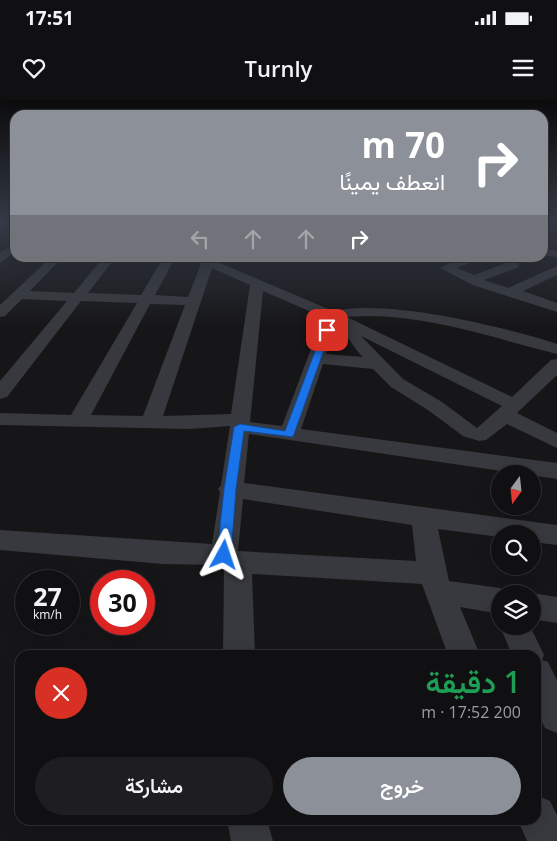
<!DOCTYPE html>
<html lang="ar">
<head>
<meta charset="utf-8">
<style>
	body { margin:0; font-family:"Open Sans",Vazirmatn,sans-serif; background:#1e1e20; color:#f1f3f6; direction:rtl; height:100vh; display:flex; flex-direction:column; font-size:19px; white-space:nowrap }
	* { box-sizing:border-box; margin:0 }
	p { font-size:16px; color:#9c9d9f }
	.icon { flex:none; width:28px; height:28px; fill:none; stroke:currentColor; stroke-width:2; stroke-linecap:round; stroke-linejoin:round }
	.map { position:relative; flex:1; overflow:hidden; direction:ltr }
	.side { position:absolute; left:15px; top:550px; width:526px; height:175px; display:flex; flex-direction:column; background:#101012; border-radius:15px; box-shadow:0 5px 20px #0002,0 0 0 1px #303032; direction:rtl }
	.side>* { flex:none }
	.guide { position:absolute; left:10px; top:10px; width:538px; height:152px; border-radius:15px; box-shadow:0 5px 20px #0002,0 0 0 1px #303032; direction:rtl; background:#8c9099; color:#fff; overflow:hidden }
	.needle { width:32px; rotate:195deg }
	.buttons { position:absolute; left:491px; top:365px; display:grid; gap:10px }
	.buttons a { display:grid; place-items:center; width:50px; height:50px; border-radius:50%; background:#101012; box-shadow:0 5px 20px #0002,0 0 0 1px #303032; font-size:25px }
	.speed { position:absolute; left:15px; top:470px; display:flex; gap:10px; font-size:25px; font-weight:700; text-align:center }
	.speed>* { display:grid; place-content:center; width:65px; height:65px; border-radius:50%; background:#101012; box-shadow:0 5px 20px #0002,0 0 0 1px #303032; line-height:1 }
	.speed small { font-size:12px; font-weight:400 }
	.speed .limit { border:8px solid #d22; background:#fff; color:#111 }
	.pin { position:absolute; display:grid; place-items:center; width:42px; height:42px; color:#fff; margin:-21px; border-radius:10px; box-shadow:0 2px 8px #0006 }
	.me { position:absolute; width:55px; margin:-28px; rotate:5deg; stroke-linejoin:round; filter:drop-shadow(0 0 4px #0008) }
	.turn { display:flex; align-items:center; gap:18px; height:105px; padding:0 20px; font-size:22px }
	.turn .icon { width:65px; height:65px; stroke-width:2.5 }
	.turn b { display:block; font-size:35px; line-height:42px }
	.lanes { display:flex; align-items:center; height:48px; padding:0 20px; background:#0003; justify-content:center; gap:25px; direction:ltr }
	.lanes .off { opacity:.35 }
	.round { display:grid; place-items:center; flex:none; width:52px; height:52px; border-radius:26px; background:#1e1e20 }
	.headline { display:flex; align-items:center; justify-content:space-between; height:85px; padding:0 20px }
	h1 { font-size:30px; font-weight:600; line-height:38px; color:#1e9e55 }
	.action { display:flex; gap:10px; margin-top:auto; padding:10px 20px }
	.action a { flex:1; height:58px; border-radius:30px; background:#8c9099; color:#fff; font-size:20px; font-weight:600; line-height:58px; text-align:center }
	.action a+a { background:#1e1e20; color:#f1f3f6 }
	.status { display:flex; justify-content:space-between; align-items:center; height:35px; padding:0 25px; background:#101012; direction:ltr }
	.status svg { height:14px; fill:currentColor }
	header { display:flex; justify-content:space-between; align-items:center; height:65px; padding:0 20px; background:#101012; font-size:22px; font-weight:600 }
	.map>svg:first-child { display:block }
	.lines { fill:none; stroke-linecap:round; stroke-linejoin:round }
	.minor { fill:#37393e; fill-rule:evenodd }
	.route { fill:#1a73e8; stroke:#114b97 }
</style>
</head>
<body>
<div class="status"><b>17:51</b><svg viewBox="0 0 49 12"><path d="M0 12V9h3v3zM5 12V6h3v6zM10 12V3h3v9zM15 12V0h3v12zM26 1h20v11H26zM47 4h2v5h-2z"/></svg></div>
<header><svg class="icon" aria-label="menu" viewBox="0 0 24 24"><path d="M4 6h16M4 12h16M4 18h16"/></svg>Turnly<svg class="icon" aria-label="heart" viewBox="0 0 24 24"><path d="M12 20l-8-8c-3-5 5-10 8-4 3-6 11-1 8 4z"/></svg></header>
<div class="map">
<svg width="557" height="741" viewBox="0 0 557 741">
	<rect width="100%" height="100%" fill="#161618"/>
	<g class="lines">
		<path class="minor" d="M3,122H15V130Z
			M15,143V152L0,163V153Z
			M542,148L557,151V157L542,155Z
			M50,158H62L30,191L74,193L103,158H115L88,193L141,195L163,158H175L155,195L188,197L201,164L192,158H208L333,211C391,199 500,226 557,244V254C489,237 418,211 347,217L512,297L551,260L557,259V275L517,313L557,333V348L507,324L486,340L479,341L463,336L428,310L391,287L373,269L323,264L301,329L557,363V379L249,334L244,383L557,425V445L532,442V434H500V437L438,429L449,481L500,488L511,494H500V514L460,507L480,555H448L422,484L252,474L255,555H223L224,470L218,465L163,464L0,450V430L212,444L220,392L218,389L221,385L230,326L190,329L0,325V313L71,315L137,203L81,201L7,297L0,299V281L67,201L22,199L5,216L0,217V205ZM212,168L250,185L231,314L163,316ZM263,191L323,217L282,326L250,322ZM150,204L185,205L143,316L91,315ZM336,223C340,225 356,251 363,257L326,254ZM361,236L502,306L477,328L442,302L403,279ZM243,399L412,425L416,461L238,451Z
			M461,158H476L474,161L457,168L474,175L509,162H517L519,165L517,168L484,180L508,188L557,166V175L523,191L557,203V212L473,185L440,168Z
			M532,493L557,497V523L532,519Z
			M500,526H530L544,555L542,560L548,562L557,580V633L545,628L536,610V555H512Z
			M536,695L550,701L557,715V741H527L518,720H536Z
			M227,720H267L273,741H231Z"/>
	</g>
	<linearGradient id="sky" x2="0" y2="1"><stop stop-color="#0c0c0d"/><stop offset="0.54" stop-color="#363c48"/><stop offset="1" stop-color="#363c48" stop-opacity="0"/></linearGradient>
	<rect width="557" height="226" fill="url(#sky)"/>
	<path class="route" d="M327,228L331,230L293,337L244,331L236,389L231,455L229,459H219L217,455L224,389L234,327L240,324L285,331L323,230Z"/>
</svg>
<div class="buttons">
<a><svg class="needle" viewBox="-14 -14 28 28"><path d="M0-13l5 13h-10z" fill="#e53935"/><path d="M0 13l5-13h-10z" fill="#9c9d9f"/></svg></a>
<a><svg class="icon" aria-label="search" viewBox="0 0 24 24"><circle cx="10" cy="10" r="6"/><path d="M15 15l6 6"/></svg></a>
<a><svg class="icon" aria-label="layers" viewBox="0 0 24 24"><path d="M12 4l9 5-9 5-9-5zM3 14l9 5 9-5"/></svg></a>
</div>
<div class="speed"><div>27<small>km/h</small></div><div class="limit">30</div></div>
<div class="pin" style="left:327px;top:230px;background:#d93025"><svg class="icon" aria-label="arrive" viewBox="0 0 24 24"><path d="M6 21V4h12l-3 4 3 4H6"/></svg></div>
<svg class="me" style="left:224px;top:455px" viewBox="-20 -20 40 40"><path d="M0-17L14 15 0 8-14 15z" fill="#1a73e8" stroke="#fff" stroke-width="4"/></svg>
<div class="guide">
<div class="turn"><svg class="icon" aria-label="right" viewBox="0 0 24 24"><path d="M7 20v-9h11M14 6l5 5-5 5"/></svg><div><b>70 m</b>انعطف يمينًا</div></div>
<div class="lanes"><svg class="icon off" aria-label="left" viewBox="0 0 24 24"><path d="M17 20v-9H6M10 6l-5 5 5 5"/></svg><svg class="icon off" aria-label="ahead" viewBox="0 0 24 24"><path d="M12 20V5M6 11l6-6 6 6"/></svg><svg class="icon off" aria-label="ahead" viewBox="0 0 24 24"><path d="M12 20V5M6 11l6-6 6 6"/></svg><svg class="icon" aria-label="right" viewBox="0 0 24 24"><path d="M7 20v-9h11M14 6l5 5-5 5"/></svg></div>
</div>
<section class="side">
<div class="headline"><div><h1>1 دقيقة</h1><p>200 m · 17:52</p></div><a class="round" style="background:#d93025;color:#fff"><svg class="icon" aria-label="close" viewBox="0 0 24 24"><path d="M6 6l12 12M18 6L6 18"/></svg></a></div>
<div class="action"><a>خروج</a><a>مشاركة</a></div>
</section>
</div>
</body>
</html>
